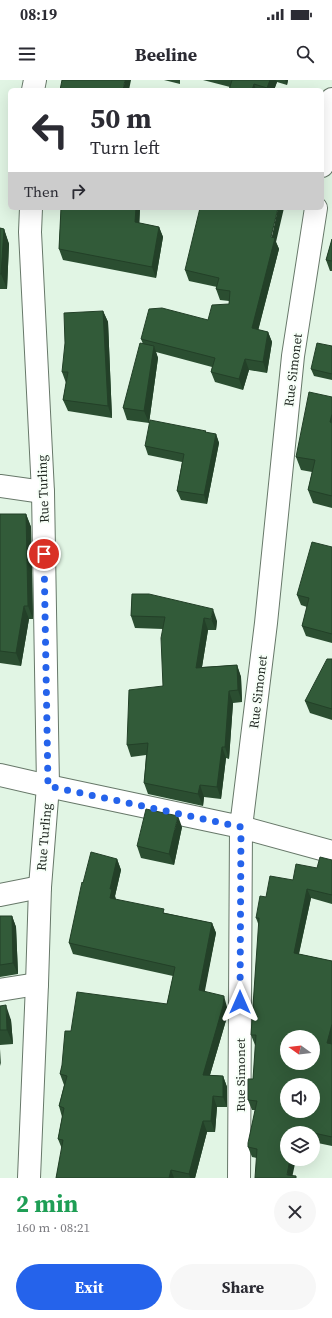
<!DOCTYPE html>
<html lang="en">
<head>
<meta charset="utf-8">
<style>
	body { margin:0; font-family:"Source Serif 4",serif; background:#f7f7f7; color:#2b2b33; height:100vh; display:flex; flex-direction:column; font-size:15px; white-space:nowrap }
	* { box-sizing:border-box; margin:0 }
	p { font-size:13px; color:#7c7c81 }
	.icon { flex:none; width:22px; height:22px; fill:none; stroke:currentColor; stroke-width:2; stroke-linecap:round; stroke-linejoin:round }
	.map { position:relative; height:1098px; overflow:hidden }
	.side { display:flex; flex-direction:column; background:#fff; flex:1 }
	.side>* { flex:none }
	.guide { position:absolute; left:8px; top:8px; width:316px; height:122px; border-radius:6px; box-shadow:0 4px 16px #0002; background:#fff; color:#2b2b33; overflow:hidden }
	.needle { width:26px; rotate:285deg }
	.fabs { position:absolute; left:280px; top:950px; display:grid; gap:8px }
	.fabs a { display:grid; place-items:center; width:40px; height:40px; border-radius:50%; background:#fff; box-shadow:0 4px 16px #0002; font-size:20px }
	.pin { position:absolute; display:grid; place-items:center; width:34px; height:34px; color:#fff; margin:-17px; border:2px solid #fff; border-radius:50%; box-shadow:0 1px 4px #0007 }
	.me { position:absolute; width:44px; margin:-22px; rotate:0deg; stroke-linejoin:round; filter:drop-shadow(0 0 3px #0008) }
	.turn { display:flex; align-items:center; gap:14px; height:84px; padding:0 16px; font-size:18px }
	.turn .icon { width:52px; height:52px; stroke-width:2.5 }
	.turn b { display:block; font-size:28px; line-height:34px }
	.then { display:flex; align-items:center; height:38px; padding:0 16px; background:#0003; gap:8px; font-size:15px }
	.round { display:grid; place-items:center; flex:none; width:42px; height:42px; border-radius:21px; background:#f7f7f7 }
	.summary { display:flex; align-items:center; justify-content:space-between; height:68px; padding:0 16px }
	h1 { font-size:24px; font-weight:700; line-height:30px; color:#1e9e55 }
	.cta { display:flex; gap:8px; margin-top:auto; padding:8px 16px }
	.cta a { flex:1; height:46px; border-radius:24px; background:#2563eb; color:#fff; font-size:16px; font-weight:700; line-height:46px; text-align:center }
	.cta a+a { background:#f7f7f7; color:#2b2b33 }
	.status { display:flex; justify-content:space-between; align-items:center; height:28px; padding:0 20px; background:#fff; direction:ltr }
	.status svg { height:11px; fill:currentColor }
	header { display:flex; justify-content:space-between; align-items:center; height:52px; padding:0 16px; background:#fff; font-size:18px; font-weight:700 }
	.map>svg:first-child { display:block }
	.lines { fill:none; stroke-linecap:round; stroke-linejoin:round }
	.minor-casing { stroke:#677869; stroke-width:24 }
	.major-casing { stroke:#677869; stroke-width:24 }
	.minor { stroke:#fff; stroke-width:22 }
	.major { stroke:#fff; stroke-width:22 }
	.wall { fill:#2b4e31 }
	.shaded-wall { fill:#234028 }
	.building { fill:#325b39; stroke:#234028; fill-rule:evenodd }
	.route { stroke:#2563eb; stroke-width:7; stroke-dasharray:0 12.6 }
	.labels { text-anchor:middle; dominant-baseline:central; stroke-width:4; stroke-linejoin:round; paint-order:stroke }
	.street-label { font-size:13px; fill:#242c25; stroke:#f7fff8 }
</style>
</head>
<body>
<div class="status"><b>08:19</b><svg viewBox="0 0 49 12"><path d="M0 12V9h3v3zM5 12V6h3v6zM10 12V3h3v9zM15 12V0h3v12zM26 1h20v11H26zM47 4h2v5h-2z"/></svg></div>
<header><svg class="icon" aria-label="menu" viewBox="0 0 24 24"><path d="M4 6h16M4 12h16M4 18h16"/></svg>Beeline<svg class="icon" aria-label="search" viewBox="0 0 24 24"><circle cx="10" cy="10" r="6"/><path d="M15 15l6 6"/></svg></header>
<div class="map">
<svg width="332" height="1098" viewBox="0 0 332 1098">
	<rect width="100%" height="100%" fill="#e1f5e4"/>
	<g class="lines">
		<g class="minor-casing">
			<path id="minor" d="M322,86L332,19
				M0,406L43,412
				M0,695L48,706L241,747L332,772
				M0,815L40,807
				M0,910L37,904
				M239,1098L241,747L266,543L293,276L316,128"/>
		</g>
		<g class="major-casing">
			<path id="major" d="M33,10L35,0
				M29,1098L37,904L40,807L48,706L43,412L30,152L31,128"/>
		</g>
		<use href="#minor" class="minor"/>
		<use href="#major" class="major"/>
	</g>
	<path class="wall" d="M164,0H180V4Z
		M203,0H288L287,5L277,2L274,10H229L230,7Z
		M61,128H140L139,143L159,147L163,157L156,198L63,180L59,169Z
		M0,148L4,149L9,164L7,209H0Z
		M332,159V191H330L326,180Z
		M276,162L279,169L258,250L268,252L272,262L267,293L249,290L243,310L215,302L211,292L212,287L156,272L158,278L149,343L127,340L123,328L143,264L141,259L208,240L229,224V221L220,220L216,209L217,207L189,201L185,190Z
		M103,231L108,242L112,338L68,331L63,320L66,303L62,292Z
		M332,266V300L314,296L311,289Z
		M332,317V428L313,423L308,410L312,392L301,390L296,377Z
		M206,351V353L216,354L219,363L207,424L181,420L177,411L182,382L148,375L145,366Z
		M0,434H26L31,447L33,539H29L21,586L0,583Z
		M332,467V563L306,556L302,546L307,527L301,525L297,515Z
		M132,514L217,541L216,550H208L202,587L237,585L241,597L242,622L233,623L229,679L226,678L221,719L204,717L203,726L148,714L144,703L146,675L131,677L127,665L163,606V549L135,548L131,536Z
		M332,579V640L310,633L305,621Z
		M182,747L174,785L141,778L137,766Z
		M117,779L121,790L115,816L116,820L165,833L212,843L216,853L204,912L227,927V937L210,995L223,996L227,1007V1027H217L215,1052H207L195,1098H56L62,1069L58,1059L62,1037L59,1026L64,1005L60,994L71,951L167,924L173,896L73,874L69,863L83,803Z
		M332,780V824L311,818L299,874L332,881V1066L313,1062V1053H287L292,1096L297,1098L257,1078L252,1077L248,1067L255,1030H252L248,1020L253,999L256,965H255L251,955L259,846L256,838L266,817L293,800L317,788Z
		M0,836H12L16,847L18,894L0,897Z
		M0,926L11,940L13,964L0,965Z"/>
	<path class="shaded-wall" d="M125,0H131L129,10H123Z
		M270,0H276L277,2L274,10H268L267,8Z
		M285,0H288L287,5Z
		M254,4L256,10H252Z
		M136,128H140L139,153L135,142Z
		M278,128H284L276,162L279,169L256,259L252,248Z
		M159,147L163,157L156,198L152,187Z
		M4,149L9,164L7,209L1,194Z
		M103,231L108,242L112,338L108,326Z
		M268,252L272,262L267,293L263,282Z
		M154,266L158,278L149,343L144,331Z
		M245,279L249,290L243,310L239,299Z
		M332,334V348L330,342Z
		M216,354L219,363L207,424L204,415Z
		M26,434L31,447L33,539L28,526Z
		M24,526L29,539L21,586L16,573Z
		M213,529L217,541L216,550L211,539Z
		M204,538L208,550L200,599L196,588Z
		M237,585L241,597L242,622L238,610Z
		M229,611L233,623L229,679L225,667Z
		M222,667L226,678L221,719L217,707Z
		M200,705L204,717L203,726L198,714Z
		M178,736L182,747L174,785L169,774Z
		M117,779L121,790L115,816L116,820L110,818V809Z
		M307,809L311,818L297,882L294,873Z
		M12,836L16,847L18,894L13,883Z
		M212,843L216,853L203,921L199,910Z
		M224,916L227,927V937L207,1005L203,995Z
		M6,925L11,940L13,964L7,950Z
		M332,944V968L327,963Z
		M0,969L1,986L0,983Z
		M223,996L227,1007V1027L223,1017Z
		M213,1016L217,1027L215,1052L211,1041Z
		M203,1041L207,1052L195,1098H190L189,1094Z
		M290,1079H296L292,1098L287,1095Z
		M171,1090L174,1098H169Z"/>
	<path class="building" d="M62,0H125L123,10H60Z
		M232,0H270L267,8L254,4L252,10H229Z
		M61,128H136L135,142L159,147L152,187L59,169Z
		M200,128H278L271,157L275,158L252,248L268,252L263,282L245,279L239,299L211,292L215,278L141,259L149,229L162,228L208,240L212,225L229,224L230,211L216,209L219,198L185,190Z
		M0,148L4,149L1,194H0Z
		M332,159V181L326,180Z
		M103,231L108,326L63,320L68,292H62L65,263L64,233Z
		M140,263L154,266L144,331L123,328Z
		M317,263L332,266V294L311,289Z
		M309,312L332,317V334L330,342L332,343V416L308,410L315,380L296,377Z
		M150,340L206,351L205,352L216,354L204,415L177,411L184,374L145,366Z
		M0,434H26L28,526H24L16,573L0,571Z
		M312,462L332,467V554L302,546L309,518L297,515Z
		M132,514H149L213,529L211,539L204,538L196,588L237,585L238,610L229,611L225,667H222L217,707L200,705L198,714L144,703L148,663L127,665L129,610L163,606L161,558L165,537L131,536Z
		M327,579H332V629L305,621Z
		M146,729L178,736L169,774L137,766Z
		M91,772L117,779L110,809H112L110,818L164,829L163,833L212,843L199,910L224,916L223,926L203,995L223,996V1017L213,1016L211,1041H203L189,1094L171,1090L169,1098H56L63,1060L58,1059L64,1028L59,1026L67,996L60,994L62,985L65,951H71L77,912L167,924L175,887L69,863L82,802L83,803Z
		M320,777L332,780V815L307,809L294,873L332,881V944L327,963L332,964V1057L296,1049L295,1053H287V1079H290L287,1095L296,1096V1098H255L257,1069L248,1067V1063L257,1021L248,1020V999H253L256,955H251L259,838H256L260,816L266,817L270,796L293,800L296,784L317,788ZM287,957H313V983H287ZM287,1005H313V1031H287Z
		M0,836H12L13,883L0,885Z
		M6,925L7,950H0V926Z"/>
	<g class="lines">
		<path class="route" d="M44,474L48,706L241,747L240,922"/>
	</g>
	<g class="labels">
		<g class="street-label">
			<text transform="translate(293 290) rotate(-83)">Rue Simonet</text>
			<text transform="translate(43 409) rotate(-92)">Rue Turling</text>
			<text transform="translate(258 612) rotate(-83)">Rue Simonet</text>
			<text transform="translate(44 757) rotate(-85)">Rue Turling</text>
			<text transform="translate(240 995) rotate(-90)">Rue Simonet</text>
		</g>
	</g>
</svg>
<div class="fabs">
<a><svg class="needle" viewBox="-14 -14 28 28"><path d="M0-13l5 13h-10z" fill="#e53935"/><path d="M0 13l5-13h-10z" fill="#7c7c81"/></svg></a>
<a><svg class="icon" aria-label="sound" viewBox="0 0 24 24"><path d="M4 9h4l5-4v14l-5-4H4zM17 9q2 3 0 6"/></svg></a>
<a><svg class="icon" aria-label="layers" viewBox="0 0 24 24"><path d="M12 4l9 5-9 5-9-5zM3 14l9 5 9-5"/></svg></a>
</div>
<div class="pin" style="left:44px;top:474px;background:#d93025"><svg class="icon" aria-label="arrive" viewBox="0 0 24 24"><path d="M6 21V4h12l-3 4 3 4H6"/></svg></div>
<svg class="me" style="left:240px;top:922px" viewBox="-20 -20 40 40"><path d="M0-17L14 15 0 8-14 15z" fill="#2563eb" stroke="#fff" stroke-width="4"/></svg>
<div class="guide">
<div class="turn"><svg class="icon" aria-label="left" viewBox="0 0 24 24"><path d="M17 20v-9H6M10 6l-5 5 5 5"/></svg><div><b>50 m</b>Turn left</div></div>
<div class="then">Then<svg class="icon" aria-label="right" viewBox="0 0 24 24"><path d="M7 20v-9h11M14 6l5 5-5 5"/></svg></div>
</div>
</div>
<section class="side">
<div class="summary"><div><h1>2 min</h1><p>160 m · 08:21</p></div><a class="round"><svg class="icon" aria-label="close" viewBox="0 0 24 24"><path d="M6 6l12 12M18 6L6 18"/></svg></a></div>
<div class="cta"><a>Exit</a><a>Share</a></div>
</section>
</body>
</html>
